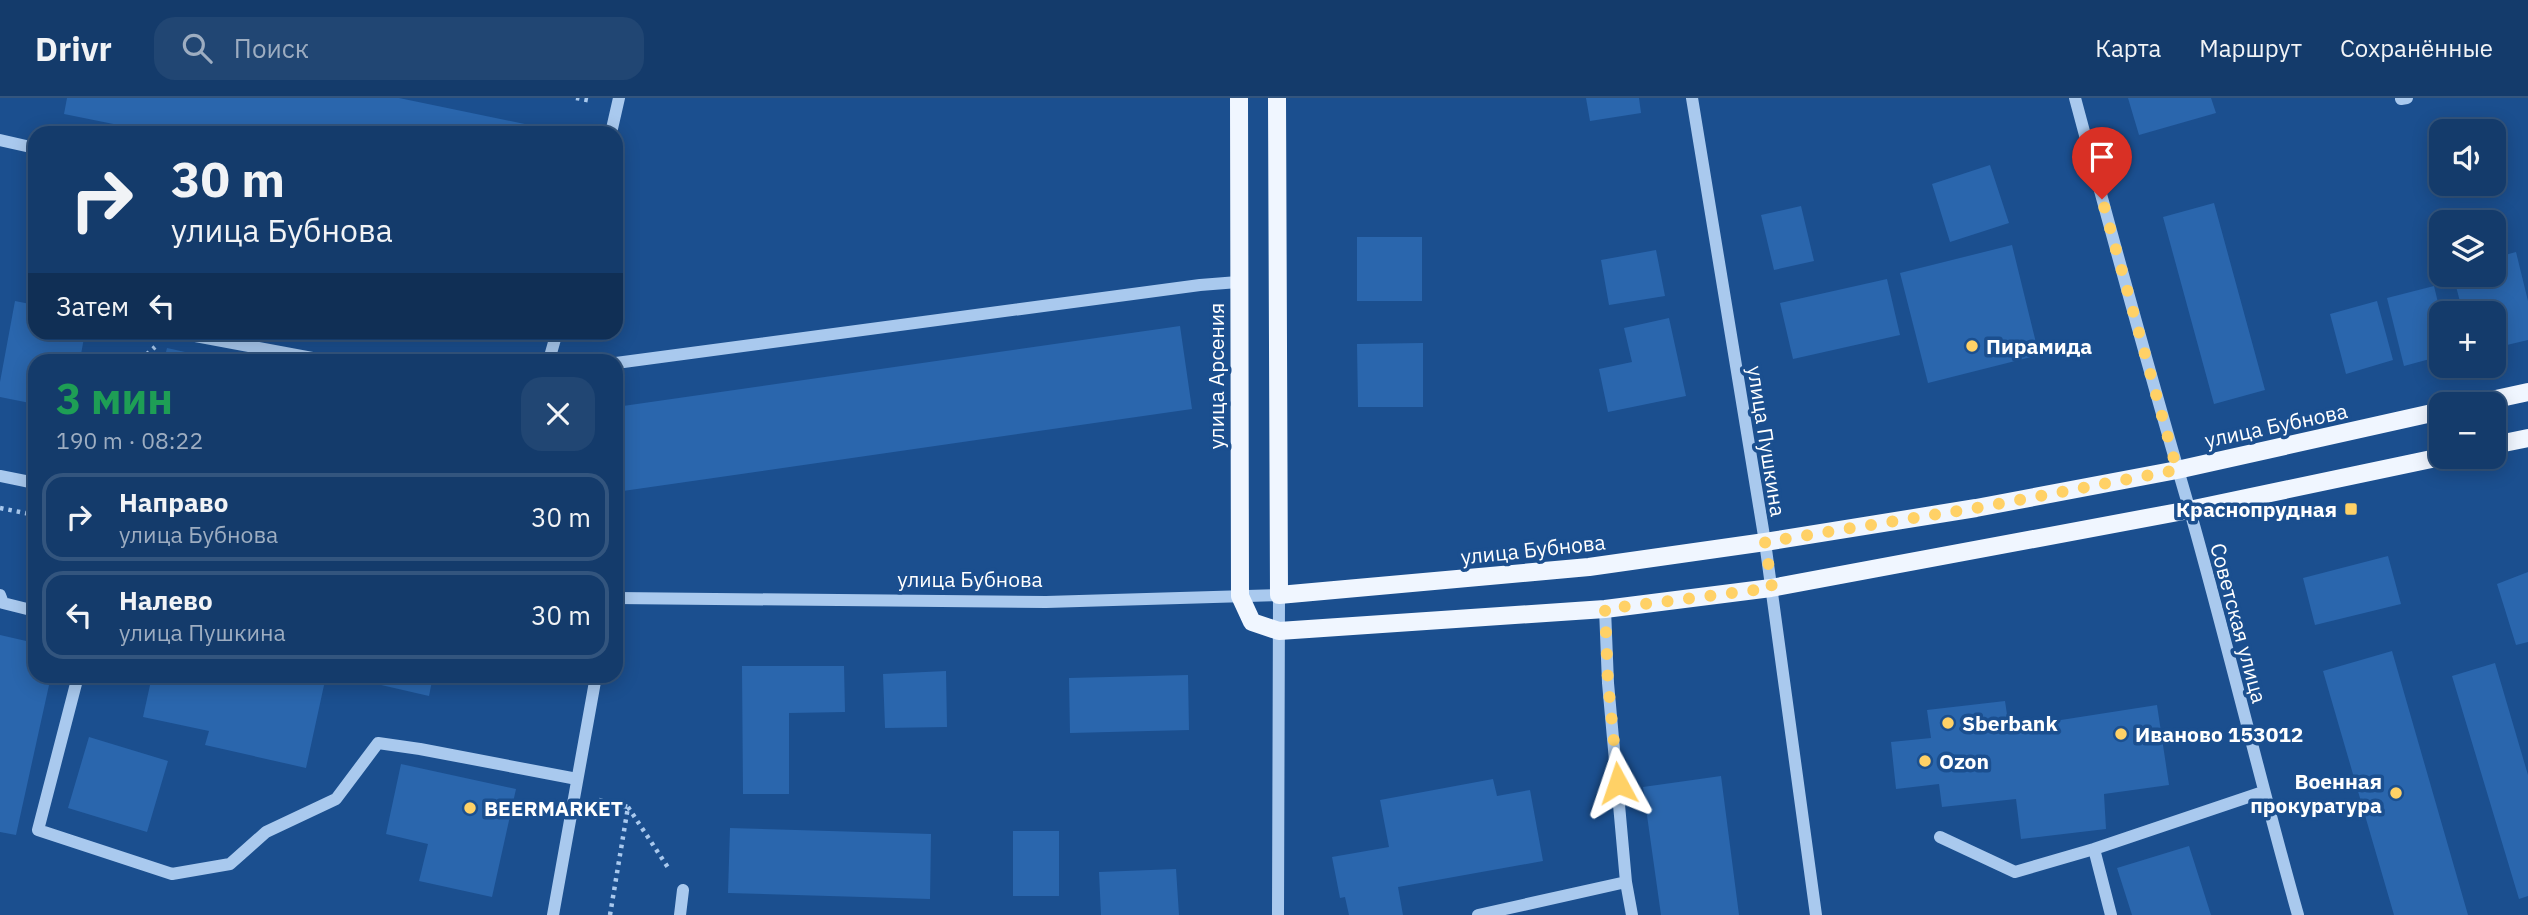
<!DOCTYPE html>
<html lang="ru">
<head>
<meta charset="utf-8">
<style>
	body { margin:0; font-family:"IBM Plex Sans",sans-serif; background:#214673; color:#f1f3f6; height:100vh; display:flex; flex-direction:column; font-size:26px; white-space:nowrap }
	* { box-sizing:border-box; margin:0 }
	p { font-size:23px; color:#9dadc1 }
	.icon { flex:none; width:38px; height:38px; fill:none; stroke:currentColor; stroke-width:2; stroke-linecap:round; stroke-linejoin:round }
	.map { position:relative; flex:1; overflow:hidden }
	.panel { position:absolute; left:28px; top:256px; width:595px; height:329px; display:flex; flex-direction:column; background:#143b6b; border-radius:21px; box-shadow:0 4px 18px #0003,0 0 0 2px #33557e }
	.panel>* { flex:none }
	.guide { position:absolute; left:28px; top:28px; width:595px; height:214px; border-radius:21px; box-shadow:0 4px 18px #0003,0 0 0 2px #33557e; background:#143b6b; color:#f1f3f6; overflow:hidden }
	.controls { position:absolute; left:2429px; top:21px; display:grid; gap:14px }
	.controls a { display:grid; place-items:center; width:77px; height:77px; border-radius:14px; background:#143b6b; box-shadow:0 4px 18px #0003,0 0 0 2px #33557e; font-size:35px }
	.pin { position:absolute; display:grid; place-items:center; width:60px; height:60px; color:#fff; margin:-72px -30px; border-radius:50% 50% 50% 0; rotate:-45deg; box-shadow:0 0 7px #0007 }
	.pin .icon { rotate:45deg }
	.me { position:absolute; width:77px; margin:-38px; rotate:355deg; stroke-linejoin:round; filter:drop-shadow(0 0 5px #0008) }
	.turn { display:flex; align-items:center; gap:24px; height:147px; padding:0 28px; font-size:32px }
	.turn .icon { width:91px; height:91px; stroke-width:2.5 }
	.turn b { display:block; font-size:49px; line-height:60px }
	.then { display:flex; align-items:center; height:66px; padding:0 28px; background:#0003; gap:14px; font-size:26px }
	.round { display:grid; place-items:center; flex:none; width:74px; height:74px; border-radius:21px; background:#214673 }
	.summary { display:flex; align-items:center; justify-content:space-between; height:119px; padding:0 28px }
	h1 { font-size:42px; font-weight:800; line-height:52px; color:#1e9e55 }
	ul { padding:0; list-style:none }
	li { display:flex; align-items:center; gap:21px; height:88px; margin:0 14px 10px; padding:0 14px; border:4px solid #33557e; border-radius:21px }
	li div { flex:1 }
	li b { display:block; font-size:26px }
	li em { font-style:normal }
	header { display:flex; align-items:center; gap:42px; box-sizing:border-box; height:98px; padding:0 35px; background:#143b6b; border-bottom:2px solid #33557e }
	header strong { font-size:33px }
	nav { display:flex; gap:38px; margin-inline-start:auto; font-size:24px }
	.search { width:490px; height:63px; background:#214673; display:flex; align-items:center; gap:18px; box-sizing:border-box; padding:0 24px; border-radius:21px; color:#9dadc1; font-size:26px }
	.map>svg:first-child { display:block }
	.building { fill:#2a66ad }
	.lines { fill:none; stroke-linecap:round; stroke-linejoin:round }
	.path { stroke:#a9c9ee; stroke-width:4.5; stroke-dasharray:3.5 5; stroke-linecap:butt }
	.minor { stroke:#a9c9ee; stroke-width:12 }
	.major { stroke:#f0f6ff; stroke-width:18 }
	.route { stroke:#ffd166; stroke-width:12; stroke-dasharray:0 21.6 }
	.poi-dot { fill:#ffd166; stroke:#1b4f8f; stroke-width:2.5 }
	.labels { text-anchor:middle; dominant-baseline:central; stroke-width:7; stroke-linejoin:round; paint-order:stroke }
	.poi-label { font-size:21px; font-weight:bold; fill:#fff; stroke:#1b4f8f; text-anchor:start }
	.street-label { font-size:21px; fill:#fff; stroke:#1b4f8f }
</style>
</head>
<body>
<header>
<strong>Drivr</strong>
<div class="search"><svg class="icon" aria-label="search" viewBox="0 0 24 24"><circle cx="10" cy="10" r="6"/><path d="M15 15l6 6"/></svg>Поиск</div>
<nav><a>Карта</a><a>Маршрут</a><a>Сохранённые</a></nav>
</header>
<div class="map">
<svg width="2528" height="817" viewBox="0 0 2528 817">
	<rect width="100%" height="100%" fill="#1b4f8f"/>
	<path class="building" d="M67,0H399L563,34L158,35L64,16Z
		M1586,0H1639L1641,15L1590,23Z
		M2128,0H2211L2216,15L2139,37Z
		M1990,67L2009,125L1950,144L1932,86Z
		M2214,105L2265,292L2214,306L2163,119Z
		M1801,108L1814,163L1774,172L1761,117Z
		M1357,139H1422V203H1357Z
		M2012,147L2039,257L1928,285L1900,175Z
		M1656,152L1665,198L1609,207L1601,162Z
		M2516,154L2528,203V242L2494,250V215H2463L2453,177H2494V160Z
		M1887,181L1900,237L1793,261L1780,205Z
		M2434,188L2441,217V258L2404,268L2387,200Z
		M15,203L35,207V234H85L80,262H35V306L0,299V284Z
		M2377,203L2393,262L2346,276L2330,216Z
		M1669,220L1686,298L1608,314L1599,271L1632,264L1624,230Z
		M1180,228L1192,311L616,394V309Z
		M1423,245V309H1358L1357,246Z
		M167,250L217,261V262H164Z
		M2388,458L2401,506L2315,527L2303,480Z
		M2528,474V544L2516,547L2497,486Z
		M0,537L35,545V578H51L16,737L0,734Z
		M2392,553L2468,817H2394L2323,573Z
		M2495,565L2528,677V798L2519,801L2452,578Z
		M742,568H844L845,614L789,615V696H743Z
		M946,573L947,629L885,630L883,576Z
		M1188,577L1189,632L1070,635L1069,580Z
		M152,578H326L306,670L205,647L209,633L143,619Z
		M342,578H433L429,598Z
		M2005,603L2009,630L2157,607L2169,687L2104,696L2106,731L2021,741L2016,701L1942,709L1939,686L1896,691L1891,644L1931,640L1927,612Z
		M89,639L168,663L147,734L68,710Z
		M401,666L516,691L492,799L419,783L428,746L386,736Z
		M1721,678L1739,817H1661L1643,689Z
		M1493,681L1497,698L1530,692L1543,763L1398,789L1403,817H1349L1345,799L1340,800L1332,759L1389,749L1380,702Z
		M730,730L931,736L930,801L728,795Z
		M1013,733H1059V798H1013Z
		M2189,748L2211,817H2132L2117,770Z
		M1176,771L1179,817H1101L1099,774Z"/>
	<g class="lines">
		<path class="path" d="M576,0L592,3
			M140,262L155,249
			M0,410L35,417
			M599,702L628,709L610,817
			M628,709L669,771"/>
		<path class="minor" d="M1692,0L1765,444L1816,817
			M2075,0C2112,138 2150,276 2190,413C2228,547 2260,683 2298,817
			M2401,1L2407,0
			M611,35L619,0
			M0,42L35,50
			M174,234L323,262
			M549,262L557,234
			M616,265L1200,187L1238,184
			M0,378L35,385
			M0,497L3,505L35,513
			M616,500L1046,504L1279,497L1278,817
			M1605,511L1608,585L1626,784L1632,817
			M78,578L38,732L172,776L230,766L266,734L336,701L378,645L420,651L577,681
			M1940,739L2015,774L2094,751L2263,694
			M2094,751L2111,817
			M553,817L596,578
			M680,817L683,792
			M1478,817L1626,784"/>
		<path class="major" d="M1239,0L1240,498L1252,524L1279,533L1605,511L1771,490L2189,412L2441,359
			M1277,0L1279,497L1589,469L1765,444L1976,410L2177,372L2441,313
			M2473,306L2528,294
			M2494,347L2528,340"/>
	</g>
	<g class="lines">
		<path class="route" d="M1618,685L1608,585L1605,511L1772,490L1765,444L1976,410L2177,372L2102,101"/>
	</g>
	<g class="poi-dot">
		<circle cx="1972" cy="248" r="7"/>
		<rect x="2344" y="404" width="14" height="14" rx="3.5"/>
		<circle cx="1948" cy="625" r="7"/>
		<circle cx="2121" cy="636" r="7"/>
		<circle cx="1925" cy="663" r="7"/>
		<circle cx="2396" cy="695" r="7"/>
		<circle cx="470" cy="710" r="7"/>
	</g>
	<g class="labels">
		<g class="poi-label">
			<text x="1986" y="248">Пирамида</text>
			<text x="2337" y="411" text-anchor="end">Краснопрудная</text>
			<text x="1962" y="625">Sberbank</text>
			<text x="2135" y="636">Иваново 153012</text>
			<text x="1939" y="663">Ozon</text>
			<text x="2382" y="683" text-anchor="end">Военная<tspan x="2382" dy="24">прокуратура</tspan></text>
			<text x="484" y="710">BEERMARKET</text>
		</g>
		<g class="street-label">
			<text transform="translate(1216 278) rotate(-90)">улица Арсения</text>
			<text transform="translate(2276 327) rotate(-12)">улица Бубнова</text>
			<text transform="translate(1767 343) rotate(81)">улица Пушкина</text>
			<text transform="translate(1533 451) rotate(-6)">улица Бубнова</text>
			<text x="970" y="481">улица Бубнова</text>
			<text transform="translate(2239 525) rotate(75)">Советская улица</text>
		</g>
	</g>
</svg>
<div class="controls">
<a><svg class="icon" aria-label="sound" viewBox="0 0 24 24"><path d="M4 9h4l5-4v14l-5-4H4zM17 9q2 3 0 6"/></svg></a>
<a><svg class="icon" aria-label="layers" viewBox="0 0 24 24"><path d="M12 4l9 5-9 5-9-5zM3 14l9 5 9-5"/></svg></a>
<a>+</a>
<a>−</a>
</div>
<div class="pin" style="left:2102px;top:101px;background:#d93025"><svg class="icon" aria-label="arrive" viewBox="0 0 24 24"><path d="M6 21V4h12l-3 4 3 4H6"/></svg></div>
<svg class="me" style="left:1618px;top:685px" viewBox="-20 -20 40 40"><path d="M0-17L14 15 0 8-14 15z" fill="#ffd166" stroke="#fff" stroke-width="4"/></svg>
<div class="guide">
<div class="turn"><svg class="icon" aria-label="right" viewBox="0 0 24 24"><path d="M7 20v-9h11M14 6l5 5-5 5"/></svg><div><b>30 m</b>улица Бубнова</div></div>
<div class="then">Затем<svg class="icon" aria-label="left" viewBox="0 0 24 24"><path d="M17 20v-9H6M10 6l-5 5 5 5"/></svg></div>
</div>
<section class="panel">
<div class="summary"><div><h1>3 мин</h1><p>190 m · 08:22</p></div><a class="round"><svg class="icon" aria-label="close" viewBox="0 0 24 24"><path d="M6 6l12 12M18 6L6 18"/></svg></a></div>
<ul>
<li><svg class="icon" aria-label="right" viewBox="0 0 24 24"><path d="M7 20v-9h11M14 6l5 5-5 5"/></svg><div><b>Направо</b><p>улица Бубнова</p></div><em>30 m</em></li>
<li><svg class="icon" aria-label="left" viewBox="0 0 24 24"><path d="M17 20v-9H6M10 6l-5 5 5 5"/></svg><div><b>Налево</b><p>улица Пушкина</p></div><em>30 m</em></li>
</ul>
</section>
</div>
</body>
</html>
